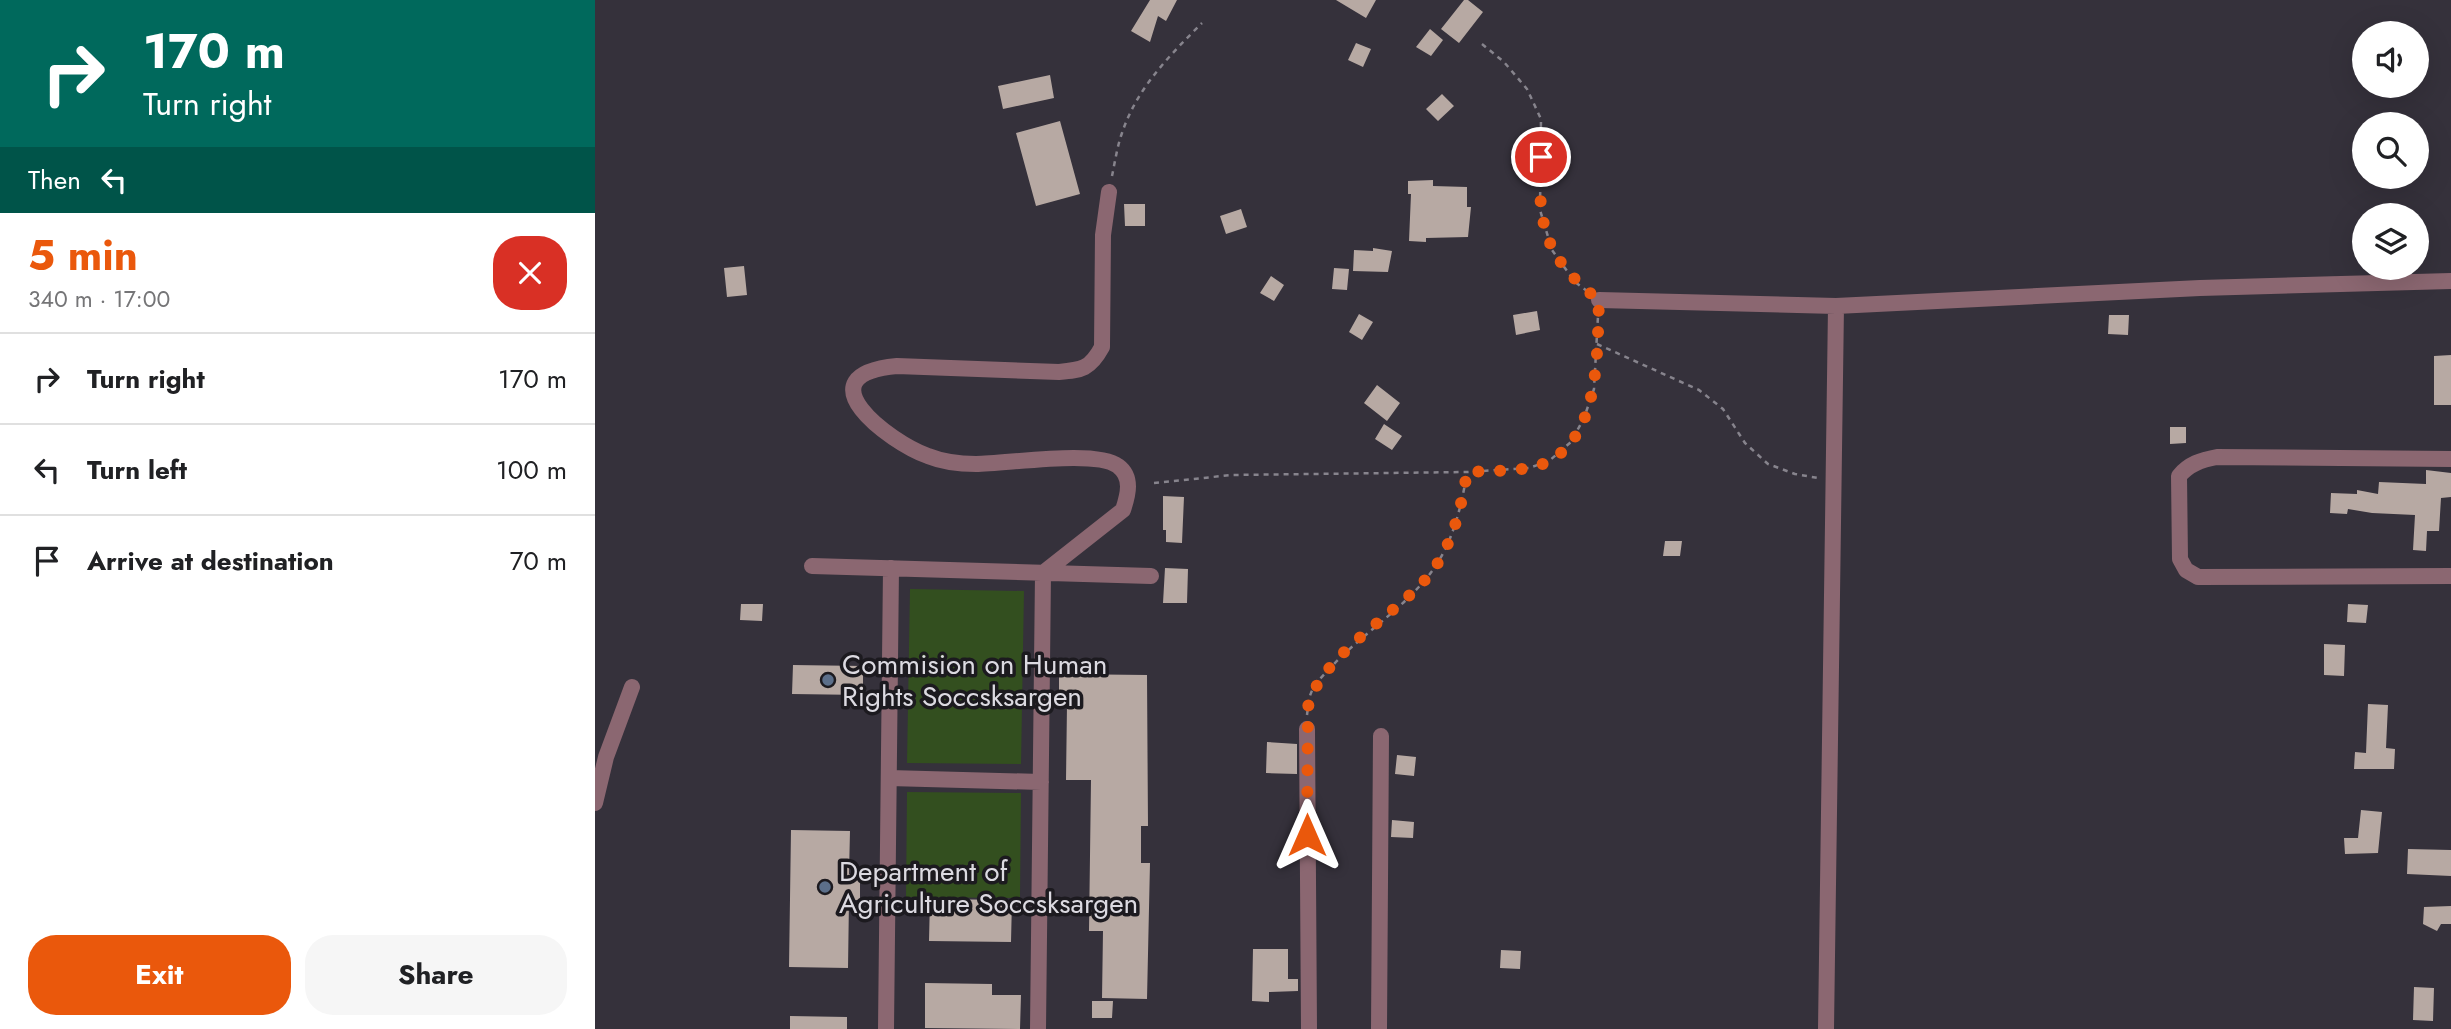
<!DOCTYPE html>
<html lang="en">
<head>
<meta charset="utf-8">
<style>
	body { margin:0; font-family:Jost,sans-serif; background:#f6f6f6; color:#202124; height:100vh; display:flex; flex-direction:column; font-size:26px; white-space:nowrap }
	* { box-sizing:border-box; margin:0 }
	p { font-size:23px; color:#757577 }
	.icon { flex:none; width:38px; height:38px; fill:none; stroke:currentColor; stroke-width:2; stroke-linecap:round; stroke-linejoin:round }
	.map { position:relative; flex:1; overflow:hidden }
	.side { display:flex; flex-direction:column; background:#fff; width:595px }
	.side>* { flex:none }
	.hud { background:#00695c; color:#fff; overflow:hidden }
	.controls { position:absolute; left:1757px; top:21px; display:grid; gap:14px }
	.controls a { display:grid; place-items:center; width:77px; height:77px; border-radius:50%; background:#fff; box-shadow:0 7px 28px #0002; font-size:35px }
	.pin { position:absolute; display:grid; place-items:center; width:60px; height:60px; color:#fff; margin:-30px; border:4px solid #fff; border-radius:50%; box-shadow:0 2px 7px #0007 }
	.me { position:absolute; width:77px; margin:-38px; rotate:0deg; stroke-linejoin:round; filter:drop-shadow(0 0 5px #0008) }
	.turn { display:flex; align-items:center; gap:24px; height:147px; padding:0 28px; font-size:32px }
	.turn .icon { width:91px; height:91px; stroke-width:2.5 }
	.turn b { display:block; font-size:49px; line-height:60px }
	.then { display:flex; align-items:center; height:66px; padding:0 28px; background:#0003; gap:14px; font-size:26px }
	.round { display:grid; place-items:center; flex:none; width:74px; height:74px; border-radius:28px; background:#f6f6f6 }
	.summary { display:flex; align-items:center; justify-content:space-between; height:119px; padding:0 28px }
	h1 { font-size:42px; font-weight:700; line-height:52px; color:#ea580c }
	.button { display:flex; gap:14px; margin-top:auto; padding:14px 28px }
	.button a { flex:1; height:80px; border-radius:28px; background:#ea580c; color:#fff; font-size:28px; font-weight:700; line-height:80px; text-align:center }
	.button a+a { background:#f6f6f6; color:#202124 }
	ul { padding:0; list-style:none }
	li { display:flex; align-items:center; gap:21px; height:91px; padding:0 28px; border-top:2px solid #e0e0e0 }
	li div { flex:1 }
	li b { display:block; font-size:26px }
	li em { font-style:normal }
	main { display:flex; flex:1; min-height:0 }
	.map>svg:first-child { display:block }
	.green { fill:#334f1f }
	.building { fill:#b7a9a3 }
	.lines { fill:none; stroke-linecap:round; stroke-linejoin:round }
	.path { stroke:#87848d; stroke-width:2.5; stroke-dasharray:5 5; stroke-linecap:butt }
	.minor { stroke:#8b6771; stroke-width:16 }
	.route { stroke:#ea580c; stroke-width:12; stroke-dasharray:0 21.6 }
	.service-dot { fill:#5c6f8a; stroke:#1c1a1f; stroke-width:2.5 }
	.labels { text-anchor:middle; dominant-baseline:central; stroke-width:7; stroke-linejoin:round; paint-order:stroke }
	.poi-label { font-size:28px; fill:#dcdae1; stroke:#1c1a1f; text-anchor:start }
</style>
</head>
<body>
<main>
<section class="side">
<div class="hud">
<div class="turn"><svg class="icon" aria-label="right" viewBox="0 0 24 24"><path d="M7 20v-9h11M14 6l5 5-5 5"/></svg><div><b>170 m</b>Turn right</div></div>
<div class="then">Then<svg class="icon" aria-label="left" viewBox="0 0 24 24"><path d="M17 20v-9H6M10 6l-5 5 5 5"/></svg></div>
</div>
<div class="summary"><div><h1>5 min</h1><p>340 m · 17:00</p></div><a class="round" style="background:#d93025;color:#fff"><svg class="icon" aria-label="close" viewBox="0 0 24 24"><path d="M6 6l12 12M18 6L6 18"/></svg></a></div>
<ul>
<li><svg class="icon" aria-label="right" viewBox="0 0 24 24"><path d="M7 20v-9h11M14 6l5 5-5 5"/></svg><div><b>Turn right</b></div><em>170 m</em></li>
<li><svg class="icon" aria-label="left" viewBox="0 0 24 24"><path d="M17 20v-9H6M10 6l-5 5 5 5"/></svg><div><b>Turn left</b></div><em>100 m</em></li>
<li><svg class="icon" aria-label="arrive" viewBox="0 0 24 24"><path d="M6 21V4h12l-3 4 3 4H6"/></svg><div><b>Arrive at destination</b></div><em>70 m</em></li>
</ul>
<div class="button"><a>Exit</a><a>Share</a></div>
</section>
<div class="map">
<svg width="1856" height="1029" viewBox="0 0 1856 1029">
	<rect width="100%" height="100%" fill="#35313b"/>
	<path class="green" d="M315,589L429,591L426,764L312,763Z
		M312,792L426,793L425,898L311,897Z"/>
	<path class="building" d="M555,0H582L571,21L563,16L555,42L536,31Z
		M741,0H781L771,18Z
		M869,0H873L888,12L864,43L846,29Z
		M835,29L848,40L836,56L821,47Z
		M761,43L776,49L768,67L753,60Z
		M455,75L459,98L408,109L403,86Z
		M847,94L859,106L843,121L831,109Z
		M465,121L485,194L441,206L421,133Z
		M838,180V186L872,187V207H876L873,237L831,238V242L814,241L816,194H813V181Z
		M529,204H550V226H530Z
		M646,209L652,227L631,234L625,216Z
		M778,248L797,251L793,272L758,271L759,250L778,251Z
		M149,266L152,295L132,297L129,268Z
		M739,268L754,269L752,290L737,289Z
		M676,276L689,285L679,301L665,293Z
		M942,311L945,330L921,335L918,315Z
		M764,314L778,322L767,340L754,332Z
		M1514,315H1534L1533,335L1513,334Z
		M1856,355V405H1839V356Z
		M782,385L805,403L792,421L769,403Z
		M789,424L807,436L797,450L780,439Z
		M1575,427H1591V443L1575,444Z
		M1831,470L1856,473V497L1846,498L1844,531H1832L1831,551L1818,550L1820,515L1777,513L1753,509L1752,514L1735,513L1736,493L1762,494V490L1783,494L1784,482L1831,484Z
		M568,496L589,497L587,543L571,542V530H568Z
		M1070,541H1087L1085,556H1068Z
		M570,568L593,569L592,603H568Z
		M146,604H168L167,621L145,620Z
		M1753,604L1773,605L1771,623L1752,622Z
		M1729,644L1750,645L1749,676L1729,675Z
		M198,665L268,666V695L197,694Z
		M464,674L552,675L553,826H546V863H555L552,999L507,998L508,931H494L496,780H471L472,705H464Z
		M1773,704L1793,705L1791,748L1800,749L1799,769H1759L1760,752L1771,753Z
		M672,742L702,744V774L671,773Z
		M802,755L821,757L819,776L800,774Z
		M1766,810L1787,812L1783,853L1750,854L1749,838H1763Z
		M797,820L819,822L818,838L796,837Z
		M196,830L255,831L254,874H265V900H254L253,968L194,967Z
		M1813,849L1856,850V876L1812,874Z
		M335,899L417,900L416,942L334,941Z
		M1856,906V924H1846L1842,931L1828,924L1829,907Z
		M658,949H693V979H703V991L674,992V1002L657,1001Z
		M906,950L926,951L925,969L905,968Z
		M330,983L397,984V995H426L425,1029L330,1028Z
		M1819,987L1839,988L1838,1021L1818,1020Z
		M497,1001H518L517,1018H497Z
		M195,1016L252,1017V1029H195Z"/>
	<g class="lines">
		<path class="path" d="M887,44L909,62L932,89L946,119L945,210L957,250L980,282L992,291
			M517,176C520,162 522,147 527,133C542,88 574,56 607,23
			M1002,344L1104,390L1128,409L1150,443L1173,464L1200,474L1223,478
			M559,483L637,475L872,472L934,468L954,461L976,442L989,418L999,389L1003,316
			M712,715C713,708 713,700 716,693C720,682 731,673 739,664C768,634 803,612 830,580C856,550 866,510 872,472"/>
		<path class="minor" d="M1004,300L1241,306L1605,288L1856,281
			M1856,459L1622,457C1606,460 1594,464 1584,476L1585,559L1591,570L1603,577L1856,576
			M217,566L556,576
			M448,573L528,510C533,495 538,477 523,466C501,449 412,464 381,464C365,464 348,462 333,456C294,442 205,375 302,366L464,372C487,370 495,369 507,347L508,235L514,192
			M712,729L714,1029
			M294,778L446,782
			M0,803L11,757L37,687
			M291,1029L296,568
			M443,1029L448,573
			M784,1029L786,736
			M1231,1029L1241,306"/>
	</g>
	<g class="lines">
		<path class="route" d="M712,835L713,707C723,660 796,617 829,581C856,552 866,510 872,472C898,470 929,473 952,462C1006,436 1002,349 1004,300C949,258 942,223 946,157"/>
	</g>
	<g class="service-dot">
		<circle cx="233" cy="680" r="7"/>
		<circle cx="230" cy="887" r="7"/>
	</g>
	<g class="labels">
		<g class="poi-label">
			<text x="247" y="664">Commision on Human<tspan x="247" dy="32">Rights Soccsksargen</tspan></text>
			<text x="244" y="871">Department of<tspan x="244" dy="32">Agriculture Soccsksargen</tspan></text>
		</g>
	</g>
</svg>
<div class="controls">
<a><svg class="icon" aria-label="sound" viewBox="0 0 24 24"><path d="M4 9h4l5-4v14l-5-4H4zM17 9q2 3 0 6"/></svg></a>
<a><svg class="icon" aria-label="search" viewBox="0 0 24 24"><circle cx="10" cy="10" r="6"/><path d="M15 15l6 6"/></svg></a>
<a><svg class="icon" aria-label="layers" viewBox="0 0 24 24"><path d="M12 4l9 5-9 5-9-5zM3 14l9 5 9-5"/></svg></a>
</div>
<div class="pin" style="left:946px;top:157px;background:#d93025"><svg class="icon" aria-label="arrive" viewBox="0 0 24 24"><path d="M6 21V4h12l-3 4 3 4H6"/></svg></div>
<svg class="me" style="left:712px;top:835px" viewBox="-20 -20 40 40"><path d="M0-17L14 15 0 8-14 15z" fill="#ea580c" stroke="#fff" stroke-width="4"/></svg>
</div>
</main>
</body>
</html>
